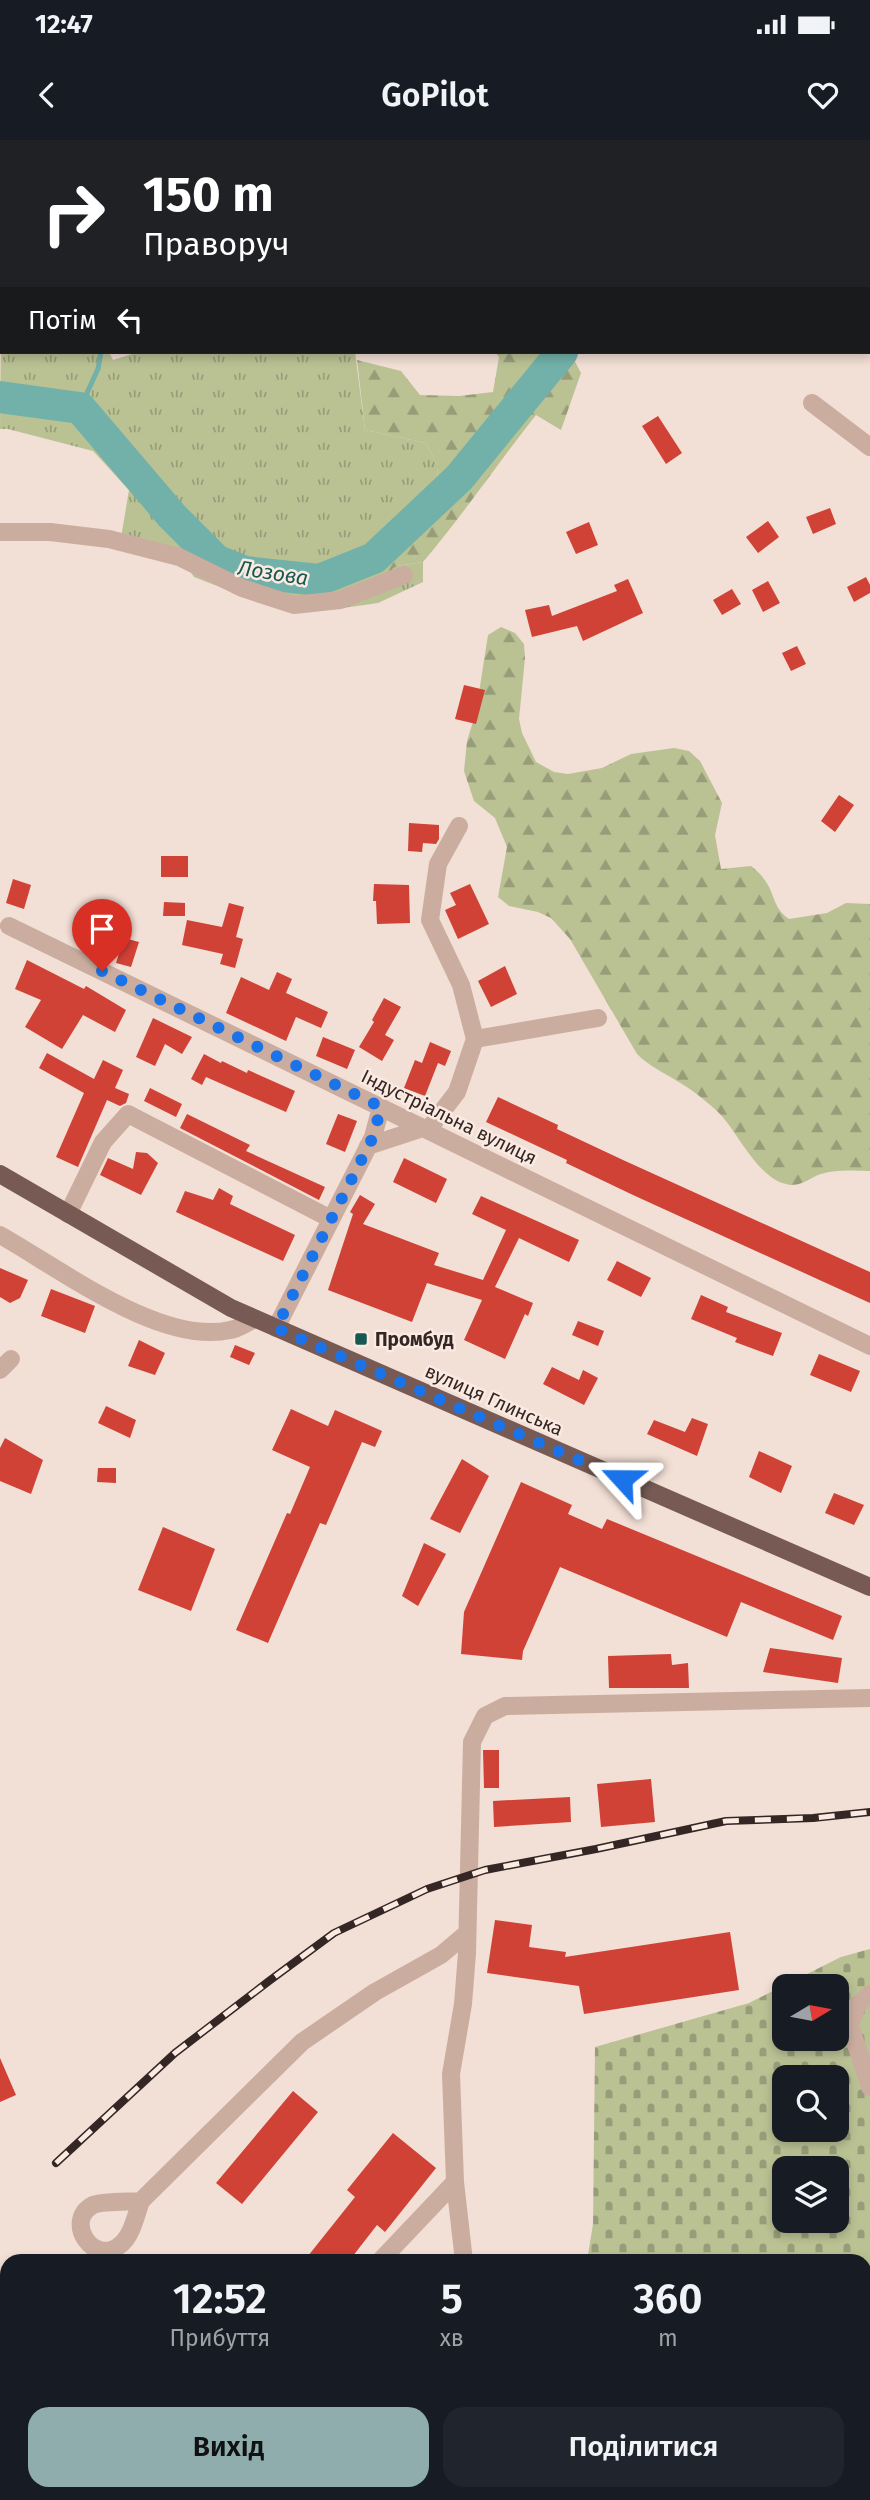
<!DOCTYPE html>
<html lang="uk">
<head>
<meta charset="utf-8">
<style>
	body { margin:0; font-family:"Fira Sans",sans-serif; background:#20242c; color:#f1f3f6; height:100vh; display:flex; flex-direction:column; font-size:26px; white-space:nowrap }
	* { box-sizing:border-box; margin:0 }
	p { font-size:23px; color:#9ea1a6 }
	.icon { flex:none; width:38px; height:38px; fill:none; stroke:currentColor; stroke-width:2; stroke-linecap:round; stroke-linejoin:round }
	.map { position:relative; flex:1; overflow:hidden }
	.details { position:absolute; left:0px; top:2114px; width:872px; height:247px; display:flex; flex-direction:column; background:#171b24; border-radius:21px 21px 0 0; box-shadow:0 4px 10px #0003 }
	.details>* { flex:none }
	.hud { position:absolute; left:0px; top:0px; width:872px; height:214px; box-shadow:0 4px 10px #0003; background:#202124; color:#fff; overflow:hidden }
	.needle { width:46px; rotate:80deg }
	.controls { position:absolute; left:772px; top:1834px; display:grid; gap:14px }
	.controls a { display:grid; place-items:center; width:77px; height:77px; border-radius:14px; background:#171b24; box-shadow:0 4px 10px #0003; font-size:35px }
	.pin { position:absolute; display:grid; place-items:center; width:60px; height:60px; color:#fff; margin:-72px -30px; border-radius:50% 50% 50% 0; rotate:-45deg; box-shadow:0 0 7px #0007 }
	.pin .icon { rotate:45deg }
	.me { position:absolute; width:77px; margin:-38px; rotate:294deg; stroke-linejoin:round; filter:drop-shadow(0 0 5px #0008) }
	.turn { display:flex; align-items:center; gap:24px; height:147px; padding:0 28px; font-size:32px }
	.turn .icon { width:91px; height:91px; stroke-width:2.5 }
	.turn b { display:block; font-size:49px; line-height:60px }
	.then { display:flex; align-items:center; height:66px; padding:0 28px; background:#0003; gap:14px; font-size:26px }
	.eta { display:flex; justify-content:space-evenly; align-items:center; height:119px; text-align:center }
	.eta b { font-size:42px; font-weight:600; line-height:49px }
	.action { display:flex; gap:14px; margin-top:auto; padding:14px 28px }
	.action a { flex:1; height:80px; border-radius:21px; background:#8fadac; color:#111; font-size:28px; font-weight:600; line-height:80px; text-align:center }
	.action a+a { background:#20242c; color:#f1f3f6 }
	.status { display:flex; justify-content:space-between; align-items:center; height:49px; padding:0 35px; background:#171b24; direction:ltr }
	.status svg { height:19px; fill:currentColor }
	header { display:flex; justify-content:space-between; align-items:center; height:91px; padding:0 28px; background:#171b24; font-size:32px; font-weight:600 }
	.map>svg:first-child { display:block }
	.grass { fill:url(#grass-tufts) }
	.forest { fill:url(#forest-firs) }
	.cemetery { fill:url(#cemetery-stones); fill-rule:evenodd }
	.lines { fill:none; stroke-linecap:round; stroke-linejoin:round }
	.stream { stroke:#72b1a9; stroke-width:5 }
	.river { stroke:#72b1a9; stroke-width:32 }
	.building { fill:#d04136 }
	.minor { stroke:#cbada0; stroke-width:18 }
	.major { stroke:#775a54; stroke-width:18 }
	.rail-casing { stroke:#342624; stroke-width:8 }
	.rail { stroke:#faeae1; stroke-width:5; stroke-dasharray:16; stroke-linecap:butt }
	.route { stroke:#1a73e8; stroke-width:12; stroke-dasharray:0 21.6 }
	.poi-dot { fill:#175852; stroke:#faeae1; stroke-width:2.5 }
	.labels { text-anchor:middle; dominant-baseline:central; stroke-width:5; stroke-linejoin:round; paint-order:stroke }
	.street-label { font-size:19px; fill:#342624; stroke:#faeae1 }
	.poi-label { font-size:19px; font-weight:bold; fill:#342624; stroke:#faeae1; text-anchor:start }
	.water-label { font-size:21px; font-style:italic; fill:#175852; stroke:#faeae1 }
</style>
</head>
<body>
<div class="status"><b>12:47</b><svg viewBox="0 0 49 12"><path d="M0 12V9h3v3zM5 12V6h3v6zM10 12V3h3v9zM15 12V0h3v12zM26 1h20v11H26zM47 4h2v5h-2z"/></svg></div>
<header><svg class="icon" aria-label="back" viewBox="0 0 24 24"><path d="M15 5l-7 7 7 7"/></svg>GoPilot<svg class="icon" aria-label="heart" viewBox="0 0 24 24"><path d="M12 20l-8-8c-3-5 5-10 8-4 3-6 11-1 8 4z"/></svg></header>
<div class="map">
<svg width="870" height="2360" viewBox="0 0 870 2360">
	<defs>
		<pattern id="grass-tufts" width="24" height="20" patternUnits="userSpaceOnUse" patternTransform="scale(1.75)"><rect width="24" height="20" fill="#bac294"/><path d="M3 7l-1-3M5 7V3M7 7l1-3M15 17l-1-3M17 17v-4M19 17l1-3" fill="none" stroke="#989d79"/></pattern>
		<pattern id="forest-firs" width="22" height="20" patternUnits="userSpaceOnUse" patternTransform="scale(1.75)"><rect width="22" height="20" fill="#bac294"/><path d="M5 1l3.5 6h-7zM16 11l3.5 6h-7z" fill="#989d79"/></pattern>
		<pattern id="cemetery-stones" width="16" height="16" patternUnits="userSpaceOnUse" patternTransform="scale(1.75)"><rect width="16" height="16" fill="#bac294"/><path d="M2 7V4a2 2 0 0 1 4 0v3zM10 15v-3a2 2 0 0 1 4 0v3z" fill="#989d79"/></pattern>
	</defs>
	<rect width="100%" height="100%" fill="#f2dfd5"/>
	<path class="grass" d="M2,69V212H109L113,220L138,212H355L365,290L426,303L438,326L437,346L389,384L397,426L423,422V442L378,463L343,468L251,459L194,437L187,427L119,410L129,350L93,311L8,289H0Z"/>
	<path class="forest" d="M495,212H570L581,233L561,290L536,275C497,324 463,375 423,422L397,426L376,438L368,411L389,384L437,346L438,326L426,303L365,290L357,220L401,231L420,255L459,256L493,252L499,217Z
		M501,487L515,493L524,504L525,518L519,579L522,593L536,622L554,632L568,634L602,628L631,614L674,608L689,611L700,621L722,663L715,695L721,729L751,726C756,730 761,734 764,739C776,755 772,767 789,779L827,773L846,763L870,764V1031C854,1031 837,1029 821,1034C811,1037 804,1045 791,1045C760,1043 739,994 720,974C708,962 691,949 677,941C663,932 649,926 637,914L570,799L551,778L538,772L509,766L498,757L507,707L495,678L474,661L464,631L467,601L476,572L488,495Z"/>
	<path class="cemetery" d="M870,1809V2360H636L634,2354H864V2121H587L593,2084L595,1907L749,1863L841,1817ZM784,1846H836V1899H784ZM784,1937H836V1990H784ZM784,2028H836V2081H784Z"/>
	<g class="lines">
		<path class="stream" d="M91,2V0
			M80,268L98,229L101,212"/>
		<path class="river" d="M0,257L80,268L172,376L217,421L245,432L319,440L374,418L459,338L562,212"/>
	</g>
	<path class="building" d="M658,276L682,313L666,324L642,286Z
		M830,368L836,384L813,394L806,377Z
		M768,381L779,397L758,413L746,397Z
		M589,382L598,405L576,414L566,392Z
		M866,437L870,445V453L854,462L847,447Z
		M628,439L643,473L583,501L577,486L532,497L525,470L549,465L552,476L617,451L614,445Z
		M768,441L780,463L763,472L752,450Z
		M732,449L741,464L722,475L713,460Z
		M797,506L806,524L791,531L782,513Z
		M464,545L485,550L476,584L455,579Z
		M839,655L854,665L835,692L821,681Z
		M409,683L439,685V699L436,704L423,703L422,712L408,711Z
		M161,716H188V737H161Z
		M13,739L31,745L24,769L6,763Z
		M374,744L409,745L410,783L377,784L376,761H373Z
		M470,744L489,784L458,799L445,770L456,765L450,753Z
		M164,762L185,763V776H163Z
		M229,763L244,767L236,797L243,799L235,828L220,824L223,814L182,805L187,780L222,787Z
		M98,777L123,788L115,805L90,794Z
		M124,798L139,802L131,827L116,823Z
		M27,820L84,849L86,846L126,870L115,892L83,875L62,909L25,887L41,860L15,849Z
		M505,826L517,854L491,867L478,841Z
		M277,832L292,839L286,853L328,872L321,888L296,877L286,901L226,873L241,837L269,850Z
		M384,858L401,867L385,895L394,900L382,921L359,907L374,882L372,880Z
		M153,878L192,897L182,914L165,904L155,926L136,917Z
		M323,897L355,910L347,929L316,916Z
		M430,902L451,911L445,926L438,923L425,956L404,948L415,920L422,923Z
		M47,913L94,939L103,920L123,930L115,948L129,954L126,963L120,966L107,960L78,1027L56,1017L84,953L39,928Z
		M204,914L221,923L222,921L247,933L248,930L295,951L286,972L206,937L202,945L191,939Z
		M150,948L182,964L176,977L144,961Z
		M498,957L558,985L557,989L623,1020L870,1132V1163L633,1055L566,1023L567,1020L486,982Z
		M187,974L250,1005L246,1011L325,1047L319,1060L180,988Z
		M338,974L357,981L345,1012L326,1004Z
		M136,1012L147,1013L158,1023L141,1055L100,1035L108,1018L133,1029Z
		M404,1018L447,1039L436,1063L393,1042Z
		M219,1048L233,1056L230,1064L295,1095L283,1121L176,1072L185,1051L213,1060Z
		M360,1055L375,1064L363,1084L439,1113L434,1125L483,1140L506,1090L472,1074L481,1056L579,1100L569,1122L519,1098L495,1147L533,1163L528,1176L525,1174L505,1219L464,1200L482,1160L427,1143L412,1182L328,1150L353,1074L350,1072Z
		M617,1121L651,1138L641,1157L607,1140Z
		M0,1128L28,1140L20,1158L10,1163L0,1157Z
		M51,1149L95,1166L85,1193L41,1176Z
		M701,1155L728,1167L726,1172L782,1193L773,1216L735,1202L737,1198L691,1179Z
		M578,1181L604,1191L598,1206L572,1195Z
		M139,1200L165,1213L155,1235L128,1226Z
		M235,1205L255,1213L249,1225L230,1217Z
		M819,1214L860,1231L851,1252L810,1235Z
		M552,1227L579,1240L583,1230L598,1238L584,1265L543,1244Z
		M106,1266L136,1280L130,1298L98,1283Z
		M291,1269L328,1286L335,1270L382,1291L375,1307L362,1302L326,1385L320,1383L268,1503L236,1490L287,1373L290,1374L310,1327L272,1310Z
		M692,1278L708,1284L697,1316L647,1294L654,1280L685,1292Z
		M5,1298L43,1320L31,1354L0,1341V1308Z
		M759,1311L792,1326L781,1353L749,1337Z
		M462,1319L489,1336L460,1393L430,1379Z
		M98,1328H116V1343L97,1342Z
		M521,1342L572,1365L568,1374L602,1389L607,1379L842,1476L833,1500L741,1462L727,1497L560,1427L523,1511L522,1520L461,1514L464,1472Z
		M834,1353L864,1365L854,1385L825,1373Z
		M163,1387L215,1409L191,1471L138,1450Z
		M424,1403L446,1414L418,1466L402,1456Z
		M770,1508L842,1518L838,1543L763,1532Z
		M671,1514L672,1525L688,1523L689,1548H609L608,1516Z
		M483,1610H499V1648H484Z
		M651,1639L655,1682L601,1687L597,1644Z
		M570,1657L571,1682L494,1687L493,1661Z
		M495,1780L532,1785L529,1807L566,1812L565,1817L730,1792L739,1850L584,1874L579,1846L487,1833Z
		M0,1918L16,1955L0,1962Z
		M293,1951L318,1972L242,2064L216,2043Z
		M393,1993L436,2028L385,2092L377,2085L349,2121H304L355,2057L347,2050Z"/>
	<g class="lines">
		<path class="minor" d="M387,0L388,2
			M747,2L748,0
			M804,2L807,0
			M812,263L870,307
			M0,392H50L109,399L179,417L242,448L294,465L340,460L404,435
			M9,786L870,1206
			M475,899L598,878
			M428,990L457,952L475,899L461,845L430,780L438,724L459,686
			M368,1006L423,988
			M68,1074L103,1002L128,974L331,1079
			M0,1095C59,1128 161,1206 230,1190C239,1189 247,1182 255,1179
			M276,1188L373,997L381,967
			M0,1230L11,1219
			M870,1854L857,1865L850,1886L870,1947
			M455,2042L464,2121
			M141,2061C130,2062 102,2061 93,2065C63,2081 94,2127 120,2105C132,2096 136,2075 141,2061L302,1902L375,1852L441,1815L467,1793
			M380,2121L455,2042L451,1934L463,1864L467,1813L472,1602L485,1576L505,1566L870,1558
			M864,2250L870,2248"/>
		<path class="major" d="M0,1034L231,1168L870,1447"/>
		<g class="rail-casing">
			<path id="rail" d="M56,2023L175,1913L269,1841L334,1793L427,1749L485,1730L596,1709L726,1681L813,1678L870,1672"/>
		</g>
		<use href="#rail" class="rail"/>
	</g>
	<g class="lines">
		<path class="route" d="M102,831L381,967L373,997L276,1188L622,1339"/>
	</g>
	<rect class="poi-dot" x="354" y="1192" width="14" height="14" rx="3.5"/>
	<g class="labels">
		<g class="street-label">
			<text transform="translate(449 977) rotate(26)">Індустріальна вулиця</text>
			<text transform="translate(494 1260) rotate(24)">вулиця Глинська</text>
		</g>
		<g class="poi-label">
			<text x="375" y="1199">Промбуд</text>
		</g>
		<g class="water-label">
			<text transform="translate(273 433) rotate(9)">Лозова</text>
		</g>
	</g>
</svg>
<div class="controls">
<a><svg class="needle" viewBox="-14 -14 28 28"><path d="M0-13l5 13h-10z" fill="#e53935"/><path d="M0 13l5-13h-10z" fill="#9ea1a6"/></svg></a>
<a><svg class="icon" aria-label="search" viewBox="0 0 24 24"><circle cx="10" cy="10" r="6"/><path d="M15 15l6 6"/></svg></a>
<a><svg class="icon" aria-label="layers" viewBox="0 0 24 24"><path d="M12 4l9 5-9 5-9-5zM3 14l9 5 9-5"/></svg></a>
</div>
<div class="pin" style="left:102px;top:831px;background:#d93025"><svg class="icon" aria-label="arrive" viewBox="0 0 24 24"><path d="M6 21V4h12l-3 4 3 4H6"/></svg></div>
<svg class="me" style="left:622px;top:1339px" viewBox="-20 -20 40 40"><path d="M0-17L14 15 0 8-14 15z" fill="#1a73e8" stroke="#fff" stroke-width="4"/></svg>
<div class="hud">
<div class="turn"><svg class="icon" aria-label="right" viewBox="0 0 24 24"><path d="M7 20v-9h11M14 6l5 5-5 5"/></svg><div><b>150 m</b>Праворуч</div></div>
<div class="then">Потім<svg class="icon" aria-label="left" viewBox="0 0 24 24"><path d="M17 20v-9H6M10 6l-5 5 5 5"/></svg></div>
</div>
<section class="details">
<div class="eta">
<div><b>12:52</b><p>Прибуття</p></div>
<div><b>5</b><p>хв</p></div>
<div><b>360</b><p>m</p></div>
</div>
<div class="action"><a>Вихід</a><a>Поділитися</a></div>
</section>
</div>
</body>
</html>
